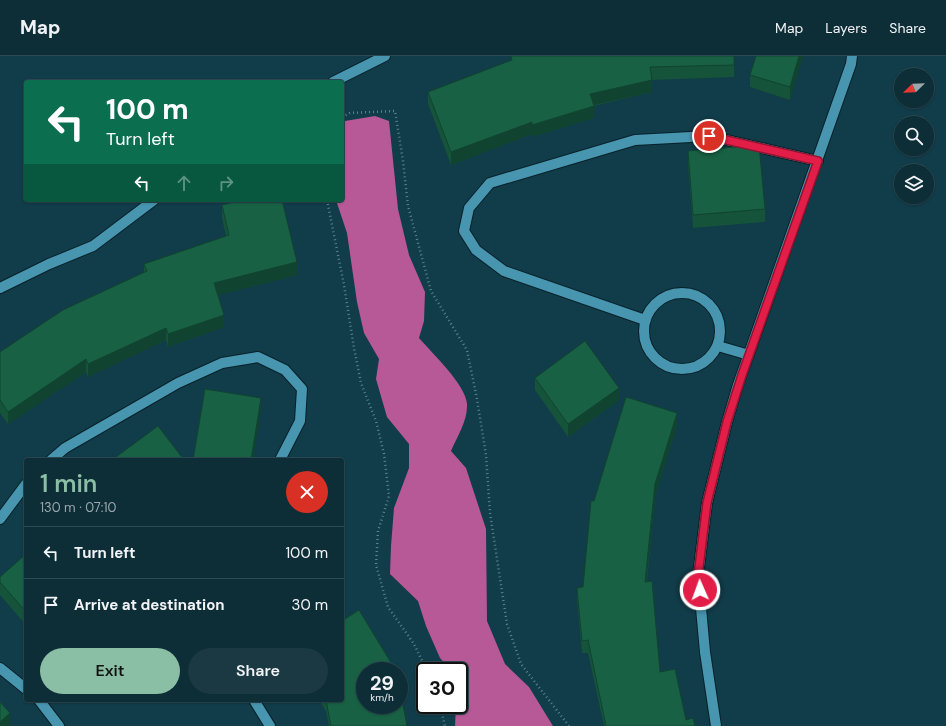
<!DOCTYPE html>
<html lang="en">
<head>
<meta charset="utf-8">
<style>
	body { margin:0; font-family:"DM Sans",sans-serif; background:#1b3942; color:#f1f3f6; height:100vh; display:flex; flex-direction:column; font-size:15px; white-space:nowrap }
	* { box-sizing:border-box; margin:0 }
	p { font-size:13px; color:#9aa8ad }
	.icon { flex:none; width:22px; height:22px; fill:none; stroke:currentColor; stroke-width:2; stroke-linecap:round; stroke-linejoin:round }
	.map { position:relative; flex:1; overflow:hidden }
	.drawer { position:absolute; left:24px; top:402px; width:320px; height:244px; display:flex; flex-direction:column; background:#0d2d37; border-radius:4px; box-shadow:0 1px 3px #0004,0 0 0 1px #2d4952 }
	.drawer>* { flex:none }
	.banner { position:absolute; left:24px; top:24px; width:320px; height:122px; border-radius:4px; box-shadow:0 1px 3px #0004,0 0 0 1px #2d4952; background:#0b6e4f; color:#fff; overflow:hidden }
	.needle { width:26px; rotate:247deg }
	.fabs { position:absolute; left:894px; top:12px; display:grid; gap:8px }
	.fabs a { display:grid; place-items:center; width:40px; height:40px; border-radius:50%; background:#0d2d37; box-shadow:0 1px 3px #0004,0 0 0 1px #2d4952; font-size:20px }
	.speed { position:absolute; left:356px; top:606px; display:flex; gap:8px; font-size:20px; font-weight:700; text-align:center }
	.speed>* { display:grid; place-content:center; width:52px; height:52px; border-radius:50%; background:#0d2d37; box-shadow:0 1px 3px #0004,0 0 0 1px #2d4952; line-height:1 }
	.speed small { font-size:10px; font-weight:400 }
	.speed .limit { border:2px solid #111; border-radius:6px; background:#fff; color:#111 }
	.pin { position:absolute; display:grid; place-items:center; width:34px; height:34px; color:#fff; margin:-17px; border:2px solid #fff; border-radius:50%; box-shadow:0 1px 4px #0007 }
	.me { position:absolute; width:44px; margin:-22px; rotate:358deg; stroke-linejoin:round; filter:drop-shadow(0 0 3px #0008) }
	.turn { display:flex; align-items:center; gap:14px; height:84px; padding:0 16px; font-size:18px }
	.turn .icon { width:52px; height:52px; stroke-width:2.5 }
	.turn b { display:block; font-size:28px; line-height:34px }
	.lanes { display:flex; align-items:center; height:38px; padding:0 16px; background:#0003; justify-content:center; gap:20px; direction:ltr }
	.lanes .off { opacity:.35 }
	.round { display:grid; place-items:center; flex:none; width:42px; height:42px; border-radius:21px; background:#1b3942 }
	.headline { display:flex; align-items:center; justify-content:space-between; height:68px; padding:0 16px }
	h1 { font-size:24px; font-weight:600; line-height:30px; color:#8abfa5 }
	.button { display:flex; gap:8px; margin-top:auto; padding:8px 16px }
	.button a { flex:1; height:46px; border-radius:24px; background:#8abfa5; color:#111; font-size:16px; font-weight:600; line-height:46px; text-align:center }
	.button a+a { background:#1b3942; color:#f1f3f6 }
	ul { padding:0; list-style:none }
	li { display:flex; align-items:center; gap:12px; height:52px; padding:0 16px; border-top:1px solid #2d4952 }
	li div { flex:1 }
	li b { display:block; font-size:15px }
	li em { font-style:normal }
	header { display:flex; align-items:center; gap:24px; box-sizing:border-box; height:56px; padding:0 20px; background:#0d2d37; border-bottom:1px solid #2d4952 }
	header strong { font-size:19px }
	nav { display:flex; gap:22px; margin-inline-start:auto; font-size:14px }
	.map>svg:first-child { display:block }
	.water { fill:#b75897 }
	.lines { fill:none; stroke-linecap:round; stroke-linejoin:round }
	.lane-casing { stroke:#082129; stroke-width:12 }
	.street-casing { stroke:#082129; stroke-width:12 }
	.path { stroke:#5a8390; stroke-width:2.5; stroke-dasharray:1 3; stroke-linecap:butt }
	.lane { stroke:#4795af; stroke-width:10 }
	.street { stroke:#4795af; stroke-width:10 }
	.wall { fill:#15533a }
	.shaded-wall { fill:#114430 }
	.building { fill:#186144; stroke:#114430 }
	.route-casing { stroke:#92132f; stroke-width:10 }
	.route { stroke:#e11d48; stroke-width:7 }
</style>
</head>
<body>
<header>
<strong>Map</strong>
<nav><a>Map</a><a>Layers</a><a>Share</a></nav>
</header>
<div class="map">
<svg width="946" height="670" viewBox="0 0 946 670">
	<rect width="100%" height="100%" fill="#113c49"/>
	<path class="water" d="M375,60L389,65L398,153L409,199L425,236L424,265L419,282C432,297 466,329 467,348C468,364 457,381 451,395L466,412L486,473L487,565L505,608L529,631L553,670H455L456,649H459V615H452L440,602L426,570L418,545L390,518L391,490L394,452L409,412V388L387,361L376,323L379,303L364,277L357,246L347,177L336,144H342V68L345,65Z"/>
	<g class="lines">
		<g class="lane-casing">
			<path id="lane" d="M645,264L504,215L476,194L464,175L469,152L490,127L635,84L709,80L818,105
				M51,404L65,392L178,327L222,307L258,301L285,314L302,333L300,365L280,404
				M0,463L26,428"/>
		</g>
		<g class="street-casing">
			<path id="street" d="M333,26L385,0
				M0,232L49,208L93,190L154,144
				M644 275a38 38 0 1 1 76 0a38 38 0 1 1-76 0Z
				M718,290L749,299
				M0,612L26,633
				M39,644L59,670
				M254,644L270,670
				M716,670L705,596L698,519L707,447L727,366L738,329L851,8L852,0"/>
		</g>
		<path class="path" d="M342,61L350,57L395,55L403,105L408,150L431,235L467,294L477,343L486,399L490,457L507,568L521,608L569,670
			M327,144L344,229L354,292L361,327L376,365L384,398L389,440L378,475L376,509L388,551L414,588L427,615
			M440,649L445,670"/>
		<use href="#lane" class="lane"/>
		<use href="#street" class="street"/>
	</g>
	<path class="wall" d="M511,0H734V21L652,24V36L594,50V62L532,81V78L451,109L428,48V36L511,4Z
		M803,0L790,44L750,31V19Z
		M688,95L765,153V166L693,172L688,108Z
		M222,149L297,219L218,239L224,271L168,291L166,284L88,321L86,316L8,368L0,357V296L144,217V208L226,180L222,162Z
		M535,322L619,344L568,381L535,334Z
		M677,370L655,441L647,525L660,616L686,664L695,670H604L588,597H582L577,544V532L583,531Z
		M26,498V569L0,539V521Z
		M319,644H342L407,670H329L326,655Z"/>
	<path class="shaded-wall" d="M799,0H803L790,44V31Z
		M652,24V36L590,50V38Z
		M594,50V62L532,81V69Z
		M532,66V78L451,109V96Z
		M297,206V219L214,240V227Z
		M224,259V271L168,291V278Z
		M166,272V284L88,321V308Z
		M86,303V316L8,368V356Z
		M619,332V344L568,381V368Z
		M261,342V355L253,404H251Z
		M677,357V370L655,441L645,538V526L655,428Z
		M10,657V670H0V666Z"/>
	<path class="building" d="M511,0H734V9L650,11L652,24L590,38L594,50L532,69V66L451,96L428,36L512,4Z
		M756,0H799L790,31L750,19Z
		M759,89L765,153L693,159L688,95Z
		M242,144H282L297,206L214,227L224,259L168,278L166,272L88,308L86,303L8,356L0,344V296L63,254L147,215L144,208L229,179L222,149Z
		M585,285L619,332L568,368L535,322Z
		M205,333L261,342L251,404H193Z
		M626,341L677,357L655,428L645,526L652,525L660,616L675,613L686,664L693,662L695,670H606L588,584L582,585L577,532L583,531L591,445H594Z
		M158,370L184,404H112Z
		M26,498V556L0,526V521Z
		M359,554L396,615H365V649H399V628L407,670H331L326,644H342V565Z
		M0,646L10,657L0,666Z"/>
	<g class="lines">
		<g class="route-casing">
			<path id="route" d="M700,534L698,519L707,447L727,366L742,319L818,105L709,80"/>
		</g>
		<use href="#route" class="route"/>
	</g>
</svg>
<div class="fabs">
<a><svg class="needle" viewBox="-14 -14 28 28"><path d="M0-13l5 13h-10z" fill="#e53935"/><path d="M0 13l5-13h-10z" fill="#9aa8ad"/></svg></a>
<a><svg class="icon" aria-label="search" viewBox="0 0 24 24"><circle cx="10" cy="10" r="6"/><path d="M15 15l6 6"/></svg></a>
<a><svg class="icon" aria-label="layers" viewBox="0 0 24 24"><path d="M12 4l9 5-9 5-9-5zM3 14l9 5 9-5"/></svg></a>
</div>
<div class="speed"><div>29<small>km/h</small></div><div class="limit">30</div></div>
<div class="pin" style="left:709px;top:80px;background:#d93025"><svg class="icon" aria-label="arrive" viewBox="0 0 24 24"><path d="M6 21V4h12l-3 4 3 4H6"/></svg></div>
<svg class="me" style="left:700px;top:534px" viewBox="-20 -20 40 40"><circle r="17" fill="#e11d48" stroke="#fff" stroke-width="3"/><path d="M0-11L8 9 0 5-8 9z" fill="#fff"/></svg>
<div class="banner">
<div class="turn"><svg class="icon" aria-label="left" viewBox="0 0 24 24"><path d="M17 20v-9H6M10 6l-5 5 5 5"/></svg><div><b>100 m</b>Turn left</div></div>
<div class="lanes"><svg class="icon" aria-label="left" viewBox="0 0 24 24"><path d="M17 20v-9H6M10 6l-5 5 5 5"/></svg><svg class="icon off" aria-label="ahead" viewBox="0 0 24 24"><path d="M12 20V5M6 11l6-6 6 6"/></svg><svg class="icon off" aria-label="right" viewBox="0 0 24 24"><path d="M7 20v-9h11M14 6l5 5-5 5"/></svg></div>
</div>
<section class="drawer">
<div class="headline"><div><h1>1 min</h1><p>130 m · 07:10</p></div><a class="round" style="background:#d93025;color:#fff"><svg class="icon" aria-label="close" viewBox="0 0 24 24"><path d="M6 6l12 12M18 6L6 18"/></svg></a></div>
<ul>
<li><svg class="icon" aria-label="left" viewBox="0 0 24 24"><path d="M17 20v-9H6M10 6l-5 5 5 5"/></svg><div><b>Turn left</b></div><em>100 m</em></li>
<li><svg class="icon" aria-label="arrive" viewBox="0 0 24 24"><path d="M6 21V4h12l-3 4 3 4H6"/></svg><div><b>Arrive at destination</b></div><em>30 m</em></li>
</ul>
<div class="button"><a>Exit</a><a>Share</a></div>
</section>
</div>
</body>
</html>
